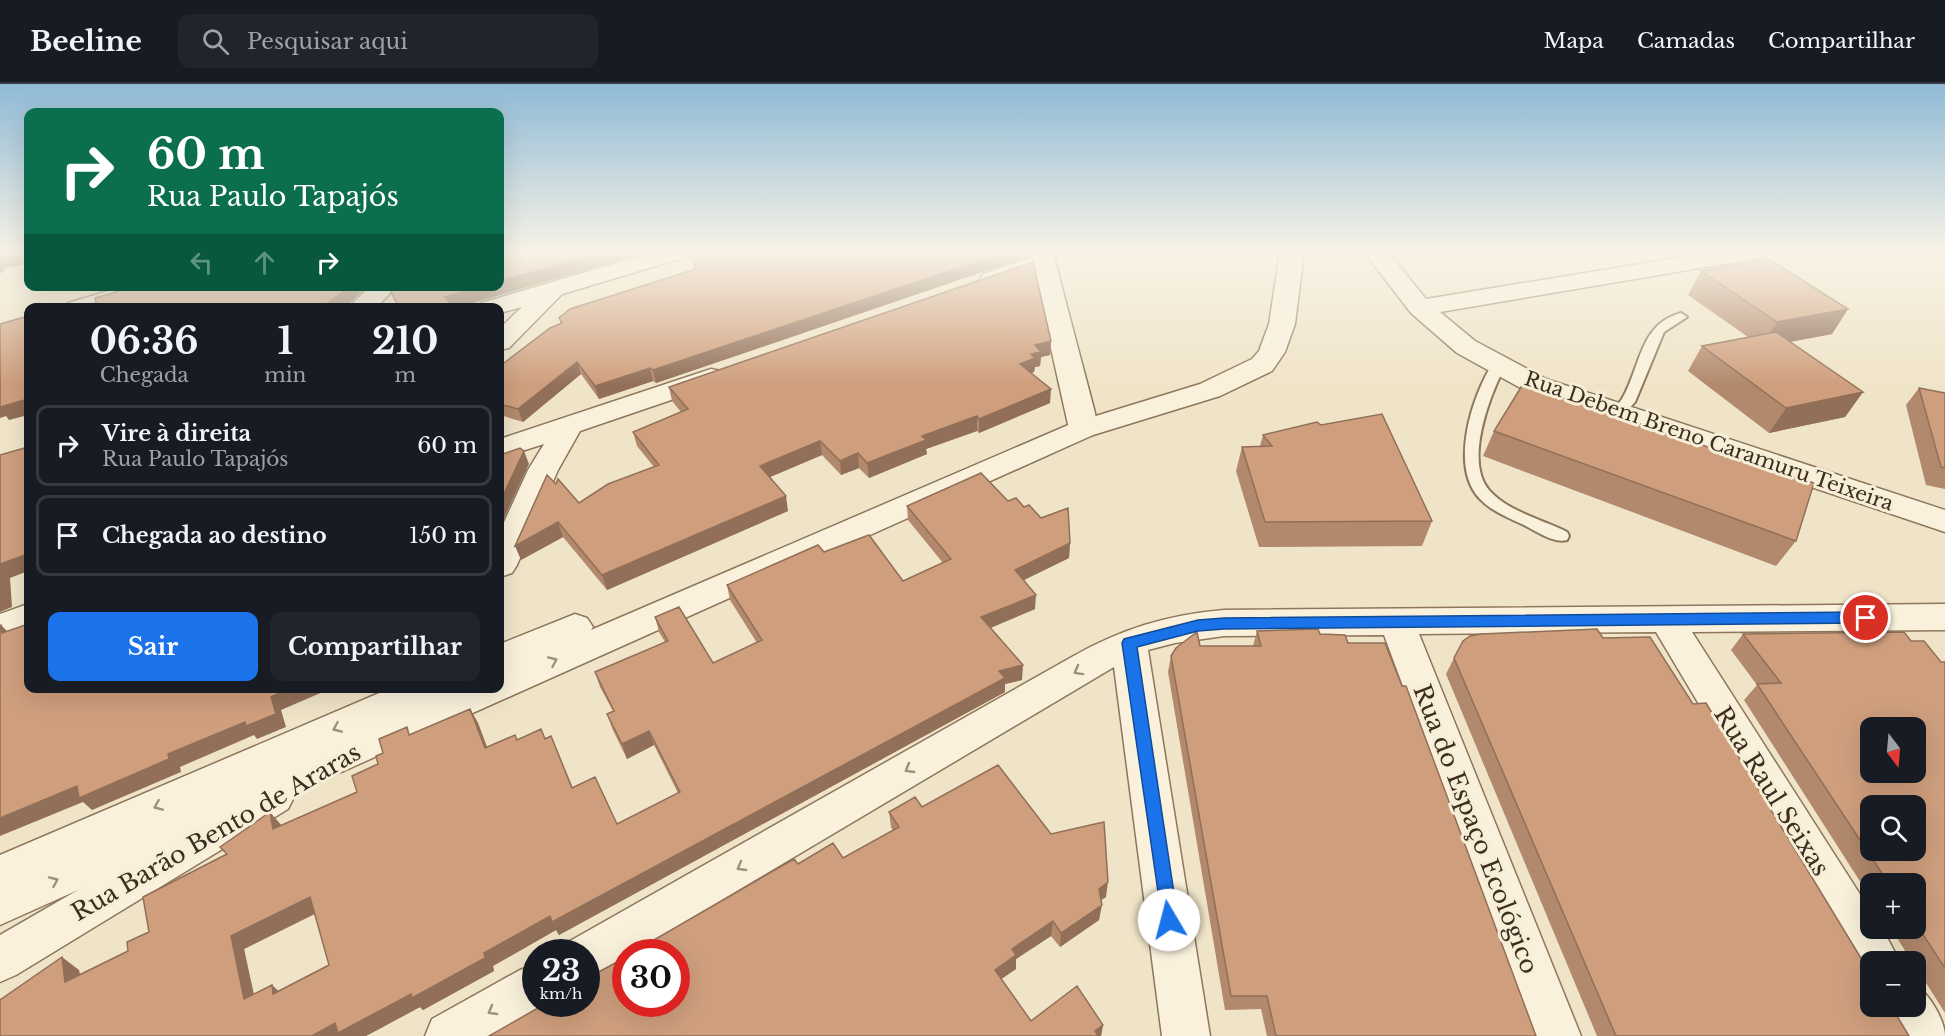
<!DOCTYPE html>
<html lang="pt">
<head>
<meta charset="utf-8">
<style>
	body { margin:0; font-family:"Libre Baskerville",serif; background:#20242c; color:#f1f3f6; height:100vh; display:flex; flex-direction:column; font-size:22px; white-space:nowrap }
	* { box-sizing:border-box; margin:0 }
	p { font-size:20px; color:#9ea1a6 }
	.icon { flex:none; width:33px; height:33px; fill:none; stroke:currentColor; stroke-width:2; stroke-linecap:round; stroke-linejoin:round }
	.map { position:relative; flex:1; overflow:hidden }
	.drawer { position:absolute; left:24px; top:219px; width:480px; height:390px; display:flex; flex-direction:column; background:#171b24; border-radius:12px; box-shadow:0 6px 24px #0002 }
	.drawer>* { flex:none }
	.guide { position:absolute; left:24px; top:24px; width:480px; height:183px; border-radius:12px; box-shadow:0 6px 24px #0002; background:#0b6e4f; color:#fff; overflow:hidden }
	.needle { width:39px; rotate:164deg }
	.tools { position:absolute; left:1860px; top:633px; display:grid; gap:12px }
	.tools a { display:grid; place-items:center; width:66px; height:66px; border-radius:12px; background:#171b24; box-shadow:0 6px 24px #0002; font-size:30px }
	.speed { position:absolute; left:522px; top:855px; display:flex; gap:12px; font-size:30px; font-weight:700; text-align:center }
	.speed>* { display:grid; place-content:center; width:78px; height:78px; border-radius:50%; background:#171b24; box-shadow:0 6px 24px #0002; line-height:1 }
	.speed small { font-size:15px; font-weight:400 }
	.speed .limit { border:9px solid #d22; background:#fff; color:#111 }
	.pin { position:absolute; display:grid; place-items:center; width:51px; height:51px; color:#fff; margin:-26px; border:3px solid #fff; border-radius:50%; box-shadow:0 2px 6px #0007 }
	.me { position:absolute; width:66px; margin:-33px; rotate:352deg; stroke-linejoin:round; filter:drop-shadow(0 0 4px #0008) }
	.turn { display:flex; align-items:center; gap:21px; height:126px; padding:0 24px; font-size:27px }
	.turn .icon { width:78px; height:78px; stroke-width:2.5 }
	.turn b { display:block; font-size:42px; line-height:51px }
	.lanes { display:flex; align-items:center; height:57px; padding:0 24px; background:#0003; justify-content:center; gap:30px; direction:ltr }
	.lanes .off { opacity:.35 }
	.eta { display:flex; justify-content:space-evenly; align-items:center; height:102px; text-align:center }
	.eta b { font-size:36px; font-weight:700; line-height:42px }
	.action { display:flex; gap:12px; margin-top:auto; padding:12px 24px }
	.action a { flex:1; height:69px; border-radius:12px; background:#1a73e8; color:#fff; font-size:24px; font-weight:700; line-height:69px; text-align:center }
	.action a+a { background:#20242c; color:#f1f3f6 }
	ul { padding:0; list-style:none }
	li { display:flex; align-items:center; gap:18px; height:81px; margin:0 12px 9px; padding:0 12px; border:3px solid #363941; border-radius:12px }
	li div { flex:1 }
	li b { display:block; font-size:22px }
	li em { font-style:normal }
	header { display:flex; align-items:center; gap:36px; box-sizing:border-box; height:84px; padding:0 30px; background:#171b24; border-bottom:2px solid #363941 }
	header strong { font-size:28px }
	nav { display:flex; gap:33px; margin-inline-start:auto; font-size:21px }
	.search { width:420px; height:54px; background:#20242c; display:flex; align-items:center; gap:15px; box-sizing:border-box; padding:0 21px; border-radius:12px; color:#9ea1a6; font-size:22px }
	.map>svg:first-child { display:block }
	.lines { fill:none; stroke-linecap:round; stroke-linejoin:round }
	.service-casing { stroke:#8d765c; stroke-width:4 }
	.minor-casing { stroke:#8d765c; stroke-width:3 }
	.tertiary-casing { stroke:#8d765c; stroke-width:3 }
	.service { fill:#faf1dc; fill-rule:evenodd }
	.minor { fill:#faf1dc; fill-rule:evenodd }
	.tertiary { fill:#faf1dc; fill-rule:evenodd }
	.wall { fill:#b2896c; fill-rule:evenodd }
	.shaded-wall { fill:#916f58 }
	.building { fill:#cf9f7d; stroke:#916f58; stroke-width:1.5; fill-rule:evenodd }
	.oneway { stroke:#9c907e }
	.route { fill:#1a73e8; stroke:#114b97; stroke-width:1.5 }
	.labels { text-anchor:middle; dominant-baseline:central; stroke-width:6; stroke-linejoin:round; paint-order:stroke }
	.street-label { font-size:20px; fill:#3d2e20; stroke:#f7eed8 }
	.near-street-label { font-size:24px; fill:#3d2e20; stroke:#f7eed8 }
</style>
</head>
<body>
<header>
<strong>Beeline</strong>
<div class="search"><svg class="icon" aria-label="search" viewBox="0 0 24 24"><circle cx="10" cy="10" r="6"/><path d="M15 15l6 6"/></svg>Pesquisar aqui</div>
<nav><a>Mapa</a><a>Camadas</a><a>Compartilhar</a></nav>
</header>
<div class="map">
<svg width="1945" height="952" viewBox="0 0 1945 952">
	<rect width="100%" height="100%" fill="#f0e4c8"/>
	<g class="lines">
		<g class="service-casing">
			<path id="service" d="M1681,229L1687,233L1664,248L1635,318L1622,332H1612L1610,329C1614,324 1619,320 1622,315C1641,283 1639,240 1681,229Z
				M1498,278L1505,282C1490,311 1464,377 1489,406C1507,427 1543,436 1567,448L1569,452L1567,456C1554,460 1536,447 1524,441C1509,434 1491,427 1480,415C1449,383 1472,312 1493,279Z"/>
		</g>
		<g class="minor-casing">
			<path id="minor" d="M654,168H690L686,173L562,210L509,264L500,266V244L522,223L500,229V224H478L481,219Z
				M1033,168H1056L1055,177L1095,329L1097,345L1093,351L1083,354L1073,351L1069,345L1034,188L992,202L983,200L980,195L983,190L1032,173Z
				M1364,168H1388L1426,215L1713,168H1764L1761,173L1753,175L1440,228L1475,257L1546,295L1945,426V448L1526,307L1457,269L1411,229Z
				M126,202H167L164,207L107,224H65L68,219Z
				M370,202H397L376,224H348Z
				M711,285L721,287L725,293L721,299L580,347L558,386L517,481L512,489L500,493V447L528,386L544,360L500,374V355Z
				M28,520V547L0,557V530Z
				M1945,520V546L1692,548L1870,826V844H1882L1900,878H1870V897L1862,894L1656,548L1419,550L1581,952H1533L1384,551L1224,552L1175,559L1148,566L1210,952H1162L1114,583L634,868H626V873L586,894V868H565L570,857L1070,574C1121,545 1166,531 1224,526Z
				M274,696L288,701L294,713L288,725L16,891L0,898V851L260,701Z
				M536,880V920H550L494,952H425L432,935L520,886Z
				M1916,903C1929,908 1945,937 1945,952H1897L1883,922H1916Z"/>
		</g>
		<g class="tertiary-casing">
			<path id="tertiary" d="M1280,168H1304L1295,240L1285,268L1272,287L1220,312L1093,351L0,841V771L391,604H447L446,608L453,604H500V560L575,530L587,534L593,543L591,546L1073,339L1200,300L1252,275L1259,267L1269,240Z"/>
		</g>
		<use href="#service" class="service"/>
		<use href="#minor" class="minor"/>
		<use href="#tertiary" class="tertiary"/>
	</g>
	<path class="wall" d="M690,168H1029V172L656,299L653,297L599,315L581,290L523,338L500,331V282L561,240L559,234L695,186Z
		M1701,187L1848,225L1832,250L1790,258L1863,308L1845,333L1769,349L1688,287L1702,262L1748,253L1688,211Z
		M387,202H500L456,224H398Z
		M1051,257L1050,271L1041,273L1040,282L1035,283L1034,288L1031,289L1050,319L979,349L977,347L926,365L927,370L869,394L859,384L841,391L822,371L770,393L788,427L607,506L563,453L521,476L556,400L579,419L654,383L637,362L633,348L681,328L672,317L669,303Z
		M1919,304L1945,309V405L1926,401L1906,321Z
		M1494,347L1796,457L1776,482L1483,372Z
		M1263,351L1432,437L1422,462L1259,463L1236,387L1242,363L1260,362Z
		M1008,417L1024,423L1041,434L1070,459L1069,474L1023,496L1035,525L990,544L1022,596L1005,600V608L559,851L556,846L493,882L494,887L423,926L420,923L366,952H0L79,886L80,890L128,867L149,848L227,770L281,741L357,708L378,680L383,669L411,650L470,625L478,639L487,664L517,656L541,645L545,654L551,652L573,704L617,740L678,709L654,661L627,675L612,644L607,630L613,627L600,603L595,588L665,558L659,548L655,533L713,579L757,559L730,516L727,501L824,468L903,497L943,479L908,436L907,422ZM315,830L329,881L278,907L254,910L244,865Z
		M1257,547L1320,550L1348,559L1536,952H1267L1261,925L1225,926L1168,588L1171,572L1200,562H1253Z
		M1743,550L1911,557L1941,578H1945V929L1916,883V878H1912L1891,844H1916V800H1870V813L1744,616L1757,601L1731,566Z
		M1603,554L1693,620L1909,952H1597L1446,590L1454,574Z
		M922,723L1051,750L1106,813L1101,816L1099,836L1060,863L1051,852L1016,875V885L1001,895L1031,937L1103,941L1101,952H489L798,780L843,774L893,747L891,743L889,728Z"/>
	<path class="shaded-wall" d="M16,168H28V179L4,185V188L0,189V171Z
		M603,168H648L456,224H449L445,213L481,202H500V197Z
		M1006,168H1029V172L656,299L653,286Z
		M96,202H117L99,208Z
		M348,202H367L345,224H321Z
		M1848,225L1832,250L1762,263L1777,238Z
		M1051,257L1050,271L1041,273L1040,282L1035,283L1034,288L1019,294L1020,280L1031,270L1035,261Z
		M577,278L581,290L523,338L518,325Z
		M650,284L653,297L599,315L595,302Z
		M1051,305L1050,319L979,349V335Z
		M1863,308L1845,333L1769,349L1786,324Z
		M28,315V331L9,336L6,332L0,334V319Z
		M977,332V347L926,365L927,370L869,394L867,379L922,352Z
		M820,357L822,371L763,396L760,382Z
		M524,367L529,380L500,443V418Z
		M858,369L859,384L841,391L840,377Z
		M786,412L788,427L607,506L602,491Z
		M558,438L563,453L521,476L515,462Z
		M1070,459L1069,474L1014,501L1015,486Z
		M28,470V487L10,494L12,523L0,528V480Z
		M1036,511L1035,525L981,548V533Z
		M1,541L14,554L2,549Z
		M1023,581L1022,596L1005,600V608L559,851L556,846L493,882L494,887L423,926L420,923L366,952H312L335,939L484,869L550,832L999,587Z
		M291,604H332L281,626L286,643L257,655L254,651L180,683L181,688L92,726L83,718L0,752V734L77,702L168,670L271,613Z
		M470,625L478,639L493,679L485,664Z
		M649,647L654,661L627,675L622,660Z
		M270,728L282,742L273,745Z
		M1108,798L1106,813L1096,819L1099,805Z
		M310,813L322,826L244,865L257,927L244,915L231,852Z
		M1102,821L1099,836L1060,863L1061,849Z
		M1053,837L1051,852L1016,875V885L994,900L995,886L1012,865Z
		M62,873L79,886L82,910L65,898Z
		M272,901L285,913L273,910Z
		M1103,941L1101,952H1094L1095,947Z"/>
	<path class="building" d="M0,168H16L0,171Z
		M500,168H603L500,197Z
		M691,168H1006L653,286L650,284L595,302L577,278L518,325L500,320V298L503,295H500L503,293L500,292V282L550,244L562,239L559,234L570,225L696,185Z
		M1769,175L1848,225L1777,238L1701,187Z
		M1033,178L1051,257L1035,261L1041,268L1031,270L1035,274L1020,280L1051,305L979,335L977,332L922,352L926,356L867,379L858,369L840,377L820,357L760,382L786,412L602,491L558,438L515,462L547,391L556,400L558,395L579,419L608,400L659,381L633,348L688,325L669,303Z
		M136,202H348L339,211L321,224H61L96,219L95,214Z
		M388,202H481L445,213L453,224H400Z
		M28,232V315L0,323V240Z
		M1776,248L1863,308L1786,324L1702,262Z
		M1523,300L1814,399L1796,457L1494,347Z
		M1919,304L1945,309V384L1941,383Z
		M1382,330L1432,437L1265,438L1242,363L1272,362L1263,351L1317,338L1321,341Z
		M28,363V470L0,480V371Z
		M520,364L524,367L500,418V371Z
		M981,389L1008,417L1016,414L1024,423L1029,421L1041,434L1068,424L1070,459L1015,486L1036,511L981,533L1023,581L999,587L1005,594L552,838L550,832L484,869L485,874L412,914L411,910L338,949L335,939L312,952H0V916L62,873L65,898L128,867L127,858L149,848L143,813L227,770L220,763L270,728L273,745L357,708L352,692L378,680L376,672L383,669L379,655L407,643L409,651L470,625L485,664L515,651L517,656L541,645L545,655L551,652L572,704L595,693L617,740L680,708L649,647L622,660L607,630L614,627L595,588L668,557L655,533L679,523L713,579L762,556L727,501L818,461L824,468L869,451L903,497L951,475L907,422ZM310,813L329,881L273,910L272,901L244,915L231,852Z
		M28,540V604H291L271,613L276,630L246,642L245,638L168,670L169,675L79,714L77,702L0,734V542L1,541L2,549Z
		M1318,545L1320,550L1345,551L1348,559H1385L1402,602H1406L1536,952H1276L1267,912H1231L1171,572L1176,564L1197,548L1200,562H1261L1257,547Z
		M1597,545L1603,554L1650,553L1693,620L1706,619L1870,889V922H1891L1909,952H1616L1454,574L1463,557L1470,552L1481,550Z
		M1904,548L1911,557H1924L1941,578H1945V884L1916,840V800H1889L1757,600L1781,599L1743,550ZM1870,644H1916V688H1870ZM1870,722H1916V766H1870Z
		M998,681L1051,750L1104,738L1108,798L1099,805L1102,821L1061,849L1053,837L1012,865L1016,871L995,886L1031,937L1077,902L1103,941L1095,947L1098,952H489L545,920H586V895L626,873V920H676V868H633L794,775L798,780L833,759L843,774L899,743L889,728L915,713L922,723Z"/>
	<defs><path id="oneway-chevron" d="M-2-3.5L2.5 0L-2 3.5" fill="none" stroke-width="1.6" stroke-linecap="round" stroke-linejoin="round" transform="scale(1.5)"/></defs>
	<g class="oneway">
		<use href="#oneway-chevron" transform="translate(553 577) rotate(-24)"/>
		<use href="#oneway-chevron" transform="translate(1078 587) rotate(151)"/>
		<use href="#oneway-chevron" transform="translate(337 644) rotate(157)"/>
		<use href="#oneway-chevron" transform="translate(909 685) rotate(150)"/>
		<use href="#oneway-chevron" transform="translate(158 722) rotate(157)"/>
		<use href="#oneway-chevron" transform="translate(741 783) rotate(150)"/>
		<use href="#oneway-chevron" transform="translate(54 797) rotate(-24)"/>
		<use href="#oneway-chevron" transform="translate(492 927) rotate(150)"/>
	</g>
	<linearGradient id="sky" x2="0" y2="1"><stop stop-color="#8fbad6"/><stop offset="0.56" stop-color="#f8f3e6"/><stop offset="1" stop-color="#f8f3e6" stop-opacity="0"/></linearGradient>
	<rect width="1945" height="301" fill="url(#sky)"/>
	<path class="route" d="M1866,528L1874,534L1866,539L1224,545L1198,547L1137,563L1178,836L1176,842L1169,845L1163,842L1122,559L1124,555L1198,536L1224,534Z"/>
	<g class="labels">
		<g class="street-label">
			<text transform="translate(1709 357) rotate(19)">Rua Debem Breno Caramuru Teixeira</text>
		</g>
		<g class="near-street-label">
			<text transform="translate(1772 707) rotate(58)">Rua Raul Seixas</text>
			<text transform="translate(1476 745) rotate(69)">Rua do Espaço Ecológico</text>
			<text transform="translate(216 748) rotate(-30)">Rua Barão Bento de Araras</text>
		</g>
	</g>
</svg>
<div class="tools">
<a><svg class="needle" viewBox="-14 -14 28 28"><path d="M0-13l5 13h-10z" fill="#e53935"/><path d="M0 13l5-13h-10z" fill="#9ea1a6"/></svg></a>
<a><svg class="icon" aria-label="search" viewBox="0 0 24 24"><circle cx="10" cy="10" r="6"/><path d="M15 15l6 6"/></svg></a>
<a>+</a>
<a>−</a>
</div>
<div class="speed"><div>23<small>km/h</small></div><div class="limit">30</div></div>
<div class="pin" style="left:1866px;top:534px;background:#d93025"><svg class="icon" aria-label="arrive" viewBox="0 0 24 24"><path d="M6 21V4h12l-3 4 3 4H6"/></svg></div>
<svg class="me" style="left:1169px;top:836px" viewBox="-20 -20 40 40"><circle r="19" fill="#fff"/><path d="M0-13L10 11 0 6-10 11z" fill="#1a73e8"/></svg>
<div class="guide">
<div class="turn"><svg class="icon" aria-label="right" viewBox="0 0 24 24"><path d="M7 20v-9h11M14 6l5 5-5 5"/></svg><div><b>60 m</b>Rua Paulo Tapajós</div></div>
<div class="lanes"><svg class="icon off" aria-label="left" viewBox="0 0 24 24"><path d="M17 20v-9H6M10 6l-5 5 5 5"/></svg><svg class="icon off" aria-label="ahead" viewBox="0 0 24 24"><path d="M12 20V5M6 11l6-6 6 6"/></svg><svg class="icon" aria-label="right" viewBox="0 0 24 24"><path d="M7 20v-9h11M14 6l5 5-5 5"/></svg></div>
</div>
<section class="drawer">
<div class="eta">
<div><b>06:36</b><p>Chegada</p></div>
<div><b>1</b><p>min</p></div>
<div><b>210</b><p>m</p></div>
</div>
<ul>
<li><svg class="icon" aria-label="right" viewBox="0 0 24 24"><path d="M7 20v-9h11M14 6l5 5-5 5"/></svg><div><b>Vire à direita</b><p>Rua Paulo Tapajós</p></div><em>60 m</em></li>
<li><svg class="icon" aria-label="arrive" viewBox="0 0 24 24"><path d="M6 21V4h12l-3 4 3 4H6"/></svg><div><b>Chegada ao destino</b></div><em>150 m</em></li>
</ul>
<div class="action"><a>Sair</a><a>Compartilhar</a></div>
</section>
</div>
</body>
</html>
